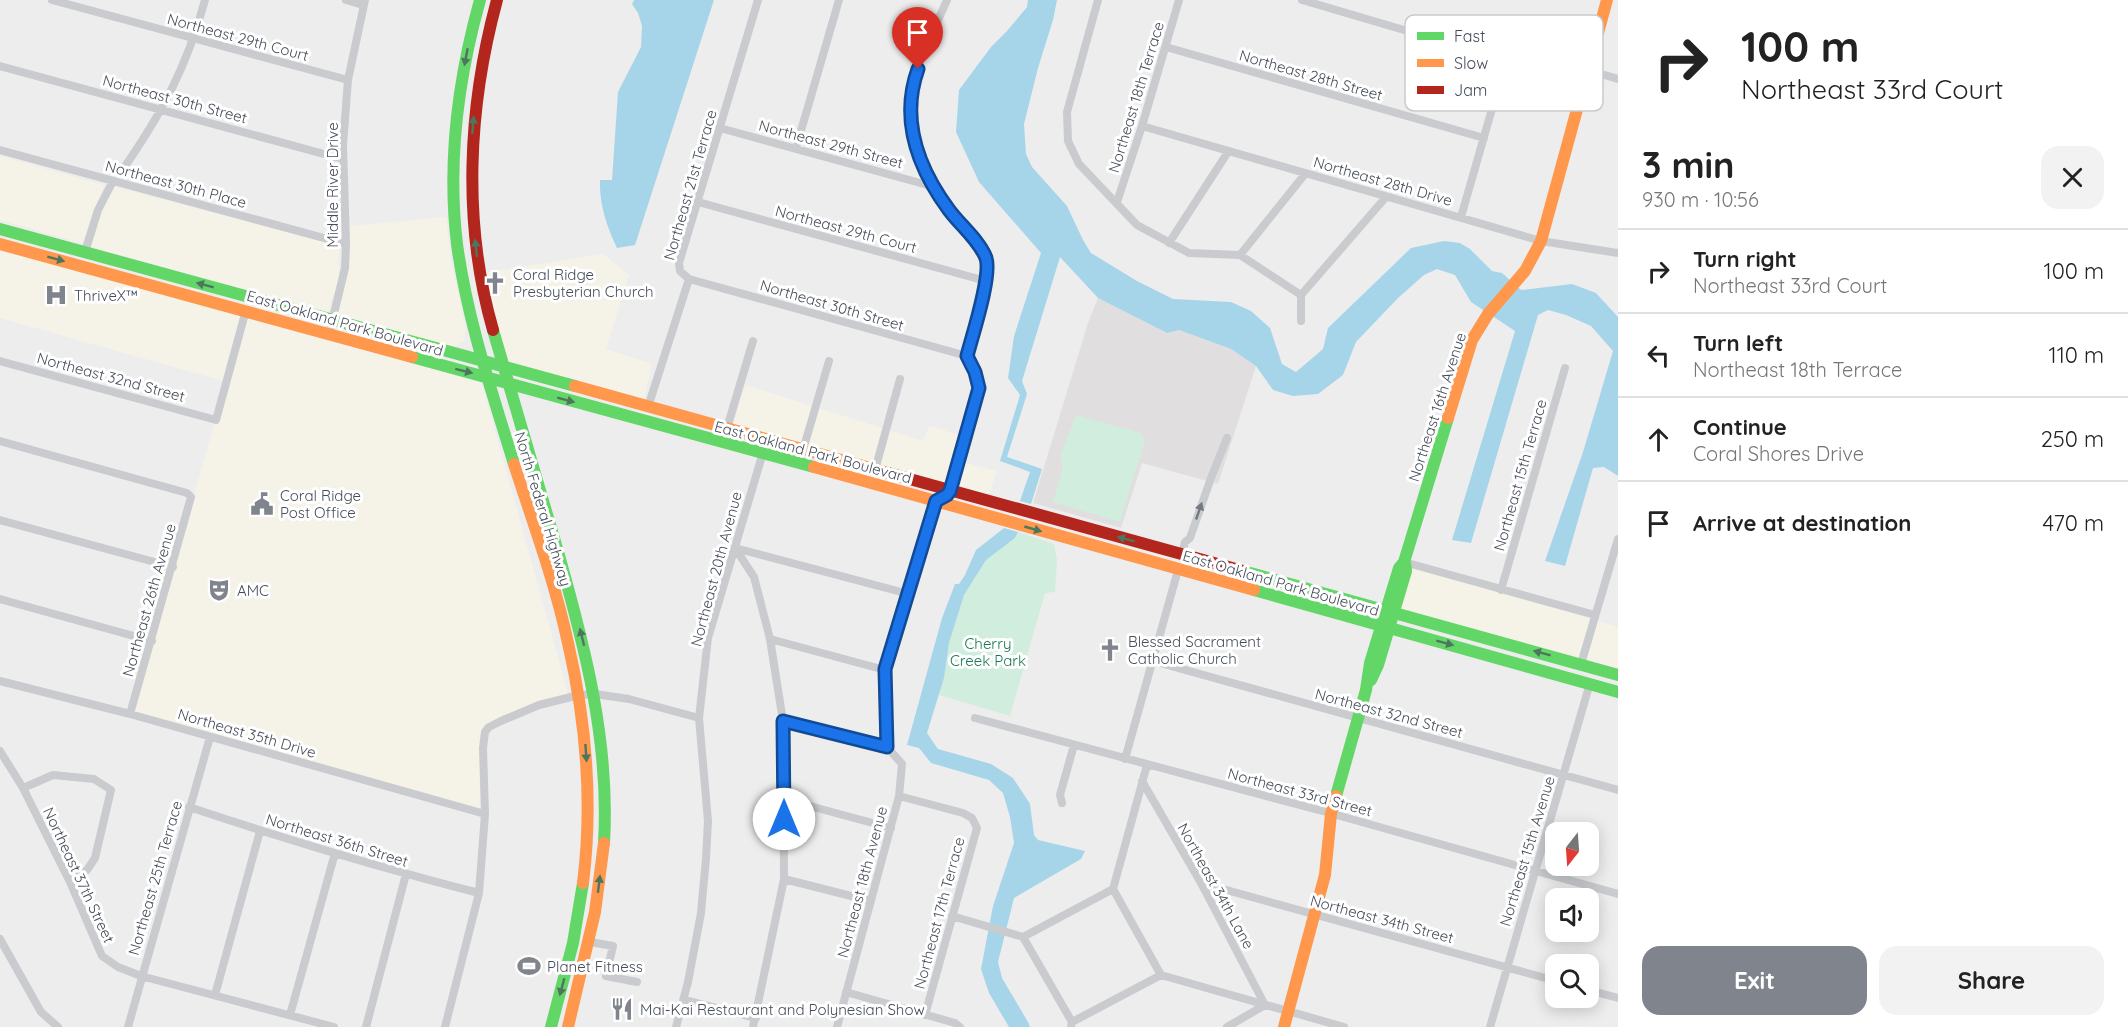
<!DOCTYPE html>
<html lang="en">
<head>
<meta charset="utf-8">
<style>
	body { margin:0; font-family:Quicksand,sans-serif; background:#f2f2f2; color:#222; height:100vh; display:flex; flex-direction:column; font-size:22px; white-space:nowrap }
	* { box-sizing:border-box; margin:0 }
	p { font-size:20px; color:#767676 }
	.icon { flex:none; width:33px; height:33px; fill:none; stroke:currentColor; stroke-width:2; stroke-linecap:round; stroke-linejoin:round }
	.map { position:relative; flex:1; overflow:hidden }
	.side { display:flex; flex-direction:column; background:#fff; width:510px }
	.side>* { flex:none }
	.hud { background:#fff; color:#222; overflow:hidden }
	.needle { width:39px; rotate:197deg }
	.tools { position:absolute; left:1545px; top:822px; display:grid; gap:12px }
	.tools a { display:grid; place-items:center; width:54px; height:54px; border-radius:12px; background:#fff; box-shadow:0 3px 15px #0003; font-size:30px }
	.pin { position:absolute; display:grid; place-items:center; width:51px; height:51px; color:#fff; margin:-62px -26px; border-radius:50% 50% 50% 0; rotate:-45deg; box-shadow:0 0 6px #0007 }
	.pin .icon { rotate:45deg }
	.me { position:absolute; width:66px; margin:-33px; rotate:0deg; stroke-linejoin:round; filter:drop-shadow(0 0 4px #0008) }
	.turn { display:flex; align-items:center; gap:21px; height:126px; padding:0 24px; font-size:27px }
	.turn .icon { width:78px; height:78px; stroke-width:2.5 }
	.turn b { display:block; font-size:42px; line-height:51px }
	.round { display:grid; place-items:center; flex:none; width:63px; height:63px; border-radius:18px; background:#f2f2f2 }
	.headline { display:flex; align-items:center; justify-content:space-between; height:102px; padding:0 24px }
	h1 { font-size:36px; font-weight:700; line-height:45px }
	.action { display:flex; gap:12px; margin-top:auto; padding:12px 24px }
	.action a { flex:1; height:69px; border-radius:18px; background:#80858d; color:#fff; font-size:24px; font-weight:700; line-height:69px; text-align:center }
	.action a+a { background:#f2f2f2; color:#222 }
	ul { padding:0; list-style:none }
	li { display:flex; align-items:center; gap:18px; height:84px; padding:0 24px; border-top:2px solid #e0e0e0 }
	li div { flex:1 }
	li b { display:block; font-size:22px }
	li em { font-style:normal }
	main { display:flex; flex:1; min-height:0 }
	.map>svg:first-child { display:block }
	.commercial { fill:#f5f2e8 }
	.education { fill:#e0dedf }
	.green { fill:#d1edde }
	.water { fill:#a6d5ea }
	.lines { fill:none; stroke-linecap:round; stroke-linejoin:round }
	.street { stroke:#c9cbce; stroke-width:8 }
	.fast { stroke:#63d668; stroke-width:12 }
	.slow { stroke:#ff974d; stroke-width:12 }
	.jam { stroke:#b3261e; stroke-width:12 }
	.oneway { fill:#4e765e }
	.oneway2 { fill:#737982 }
	.route-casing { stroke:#114b97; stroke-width:15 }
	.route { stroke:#1a73e8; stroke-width:10 }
	.labels { text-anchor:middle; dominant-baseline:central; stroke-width:6; stroke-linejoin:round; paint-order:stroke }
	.street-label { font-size:15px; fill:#454d59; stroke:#fff }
	.poi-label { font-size:15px; fill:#454d59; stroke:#fff; text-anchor:start }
	.park-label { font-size:15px; fill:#187851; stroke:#fff }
	.key { fill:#fff; stroke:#c7cacd; stroke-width:1.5 }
	.key-label { font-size:16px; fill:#454d59 }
</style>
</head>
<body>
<main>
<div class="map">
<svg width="1618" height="1027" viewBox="0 0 1618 1027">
	<rect width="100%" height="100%" fill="#eeeded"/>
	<path class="commercial" d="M0,156L104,185L82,243L0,220Z
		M115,187L330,243L339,252V279L328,312L91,247L103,206Z
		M446,217L451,261L466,330L464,341L453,348L338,315L349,262L350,226Z
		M0,246L481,380L569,697L483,729L486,814L129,714L227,382L0,318Z
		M603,254L629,275L606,349L652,364L644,400L506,363L483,273Z
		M745,385L923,441L929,426L969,438L962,462L997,471L989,495L733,425Z
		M1411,566L1618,627V670L1398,610Z"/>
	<path class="education" d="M1098,298L1167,333L1179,330L1231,349L1256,366L1218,484L1142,463L1121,528L1033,503L1088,323Z"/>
	<path class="green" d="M1076,415L1141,433L1145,440L1120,522L1053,502L1063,467L1060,457Z
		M1018,532L1054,544L1057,560L1055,592L1045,593L1010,716L939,695L944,676L949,643L964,595L986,560L1015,538Z"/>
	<path class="water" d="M634,0H714L635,245L617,248C607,227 599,204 600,180H612L618,92L641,47L642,26L638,13L632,4Z
		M1028,0H1057L1053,20L1038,68L1024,124L1026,154L1032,167L1067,206L1083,240L1091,253L1137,281L1173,299L1231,302L1251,311L1270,328L1282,364L1296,372L1323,349L1328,328L1411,248L1444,241L1460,243L1470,249L1492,271L1502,273L1521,290L1572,284L1596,293L1618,317V476L1604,467L1593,468L1565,566L1545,561L1583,452L1613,351L1591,326L1566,315L1548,310L1538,315L1471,543L1452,540L1515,331L1471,302L1455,275L1437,269L1424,275L1398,298L1356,342L1343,375L1318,394L1293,396L1273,390L1256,366L1231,349L1179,330L1167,333L1098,298L1060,257L1022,381L1027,394L1007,457L1042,469L1031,504L1020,501L1030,472L1000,461L1020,395L1008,378L1014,336L1041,253L979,182L956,132L959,90L991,47L1007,31L1027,7Z
		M1004,528L1018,532L1015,538L986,560L964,595L949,643L944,678L927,733L938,749L991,764L1013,778L1030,804L1034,835L1038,840L1085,851L1081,859L1014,898L998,962L1002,978L1028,1022L1030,1027H1009L989,993L981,969L993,906L1014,843L1010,817L1003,793L989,780L931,763L919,748L907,745L942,618L955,584H959L965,575L976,550Z"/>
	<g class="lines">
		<path class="street" d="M52,0L348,80
			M346,0L363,5
			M947,0C936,26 916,62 912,89C905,132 924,173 948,208C958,223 981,241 986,258C992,278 972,335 967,356L975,372L979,388L950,491
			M1098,0L1067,112L1068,141L1079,164L1137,225L1189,253L1240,255L1301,295V321
			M1302,0L1506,60L1549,59L1618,79
			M1166,47L1484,138
			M0,66L335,157L343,158
			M1142,126L1541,241L1618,253
			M720,128L935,187
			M796,148L839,0
			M0,150L346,244
			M121,172C161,115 187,67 205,0
			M698,202L986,281
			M1117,202L1142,126L1179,0
			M1461,217L1506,60
			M1169,243L1228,152
			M85,252L98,210L113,181
			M1240,255L1305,174
			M689,279L967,356
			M1301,295L1386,197
			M329,334L345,268L346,244L343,145L348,80L365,0
			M0,361L216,420L246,310
			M648,407L689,279L680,271L679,263L758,0
			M727,428L753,341
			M0,441L187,493L191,497L130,714
			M803,450L829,361
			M875,470L900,379
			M0,520L173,567
			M735,548L754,577L770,639L783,721L784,879L753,1027
			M735,548L909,594
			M1182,554L1185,542L1190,538L1211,478L1227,438
			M1404,562L1595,615
			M1501,590L1565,368
			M0,599L152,641
			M770,639L885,670
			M1153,661L1618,790
			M1581,664L1618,539
			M0,681L130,714L485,814
			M975,718L1326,812L1618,894
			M783,721L887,747
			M887,747L885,670L936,501
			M0,751L23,788L70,882L102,956L118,967L141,976L334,1027
			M1125,759L1178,570
			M1142,781L1201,883L1265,1005L1227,1027
			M23,788L53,775L94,779L111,790L95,858L87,870L70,882
			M899,796L963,813L972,818L977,828L925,1015
			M784,799L891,828
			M1062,803L1060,795L1074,745
			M189,807C285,839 381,868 479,893
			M784,879L871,901
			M1201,883L1556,981
			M952,916L1023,937
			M0,939L41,1012L58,1027
			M590,942L613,946L606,976L637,982
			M1161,975L1344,1027
			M1588,990L1618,998
			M846,992L955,1023L960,1027
			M215,995L260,831
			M684,1000L756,1018
			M290,1015L335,853
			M1072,1022L1023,937L1113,889
			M128,1027L210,737
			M366,1027L406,874
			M445,1027L479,893L485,814L483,748L485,732L489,727L501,721L539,705L579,695L595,694L629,699L699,718
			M676,1027L688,982L701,913L706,858L708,821L699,718L708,638L767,439
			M837,1027L899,796L902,764L887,747
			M1071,1027L1072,1022L1161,975L1113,889L1147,765
			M1490,1027L1590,683"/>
		<path class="fast" d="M480,0C458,79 447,161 457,244C467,319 492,392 514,464
			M0,229L575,386
			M493,330C514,404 537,478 558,552C585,647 610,743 604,843
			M412,357L814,467
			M1243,571L1618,675
			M1254,590L1618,692
			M1371,680L1378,665L1406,571L1405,563
			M1336,796L1366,690L1370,663L1399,568L1404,562L1448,418
			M551,1027L573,943L583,883"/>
		<path class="slow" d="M0,244L412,357
			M575,386L888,473
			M1448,418L1472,340L1488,314L1525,271L1541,241L1607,0
			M514,464C533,523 555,582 568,643C586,721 593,803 583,883
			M814,467L1254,590
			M568,1027L595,912L604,843
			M1284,1027L1325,875L1331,814L1336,796"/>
		<path class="jam" d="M493,330C462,222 468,107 497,0
			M888,473L1243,571"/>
	</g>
	<defs><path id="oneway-solid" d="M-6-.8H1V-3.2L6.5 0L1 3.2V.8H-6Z" transform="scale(1.5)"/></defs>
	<g class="oneway">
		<use href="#oneway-solid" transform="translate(466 57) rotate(101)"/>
		<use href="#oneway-solid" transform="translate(473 125) rotate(-86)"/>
		<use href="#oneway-solid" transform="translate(476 248) rotate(-96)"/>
		<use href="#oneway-solid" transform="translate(56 259) rotate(15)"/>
		<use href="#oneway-solid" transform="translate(205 285) rotate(-165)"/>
		<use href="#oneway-solid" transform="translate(464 371) rotate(14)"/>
		<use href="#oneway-solid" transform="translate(566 400) rotate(15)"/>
		<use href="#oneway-solid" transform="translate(1033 529) rotate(16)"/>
		<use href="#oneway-solid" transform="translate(1126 539) rotate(-165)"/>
		<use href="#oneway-solid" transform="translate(582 637) rotate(-104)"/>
		<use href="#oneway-solid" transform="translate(1445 643) rotate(15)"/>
		<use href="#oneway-solid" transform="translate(1542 653) rotate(-165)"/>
		<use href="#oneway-solid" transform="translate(586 753) rotate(86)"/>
		<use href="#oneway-solid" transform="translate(599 884) rotate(-83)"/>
		<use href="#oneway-solid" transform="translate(562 987) rotate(105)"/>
	</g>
	<use class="oneway2" href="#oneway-solid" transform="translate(1199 511) rotate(-71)"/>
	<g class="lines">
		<g class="route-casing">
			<path id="route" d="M784,819L783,721L887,747L885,669L936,501L947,495L950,491L979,388L975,372L967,356C972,336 992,276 986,258C979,240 960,225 949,210C918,168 900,119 918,69"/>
		</g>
		<use href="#route" class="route"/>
	</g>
	<defs>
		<g id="church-bare" transform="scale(1.8)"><path d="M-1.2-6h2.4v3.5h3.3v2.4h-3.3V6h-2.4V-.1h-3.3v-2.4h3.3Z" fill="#80858d" stroke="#fff" stroke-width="2.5" paint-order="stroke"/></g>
		<g id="hospital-bare" transform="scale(1.8)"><path d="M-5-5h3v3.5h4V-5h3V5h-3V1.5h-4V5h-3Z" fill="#80858d" stroke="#fff" stroke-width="2.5" paint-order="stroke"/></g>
		<g id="civic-bare" transform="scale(1.8)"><path d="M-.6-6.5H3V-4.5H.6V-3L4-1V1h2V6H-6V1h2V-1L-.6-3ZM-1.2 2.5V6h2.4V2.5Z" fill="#80858d" stroke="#fff" stroke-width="2.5" paint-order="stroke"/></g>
		<g id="theatre-bare" transform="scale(1.8)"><path d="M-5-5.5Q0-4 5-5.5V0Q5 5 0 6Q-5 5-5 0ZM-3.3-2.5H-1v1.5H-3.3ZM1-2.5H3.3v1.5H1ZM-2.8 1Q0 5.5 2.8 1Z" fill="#80858d" stroke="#fff" stroke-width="2.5" paint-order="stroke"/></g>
		<g id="stadium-bare" transform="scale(1.8)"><path d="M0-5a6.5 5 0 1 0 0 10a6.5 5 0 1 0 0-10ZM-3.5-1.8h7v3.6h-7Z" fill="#80858d" stroke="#fff" stroke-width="2.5" paint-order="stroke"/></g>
		<g id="restaurant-bare" transform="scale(1.8)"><path d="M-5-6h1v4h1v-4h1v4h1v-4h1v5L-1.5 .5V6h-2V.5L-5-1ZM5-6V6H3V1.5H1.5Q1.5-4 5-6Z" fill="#80858d" stroke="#fff" stroke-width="2.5" paint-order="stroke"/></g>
	</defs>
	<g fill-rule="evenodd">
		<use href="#church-bare" x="495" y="283"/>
		<use href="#hospital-bare" x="56" y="295"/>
		<use href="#civic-bare" x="262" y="504"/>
		<use href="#theatre-bare" x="219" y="590"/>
		<use href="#church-bare" x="1110" y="650"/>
		<use href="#stadium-bare" x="529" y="966"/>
		<use href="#restaurant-bare" x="622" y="1009"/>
	</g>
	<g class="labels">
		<g class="street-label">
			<text transform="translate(238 37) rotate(15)">Northeast 29th Court</text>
			<text transform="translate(1311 75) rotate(16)">Northeast 28th Street</text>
			<text transform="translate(1136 97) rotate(-73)">Northeast 18th Terrace</text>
			<text transform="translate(175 99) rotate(15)">Northeast 30th Street</text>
			<text transform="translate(831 144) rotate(15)">Northeast 29th Street</text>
			<text transform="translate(1383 181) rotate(16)">Northeast 28th Drive</text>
			<text transform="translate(176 184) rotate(15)">Northeast 30th Place</text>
			<text transform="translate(332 185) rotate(-90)">Middle River Drive</text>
			<text transform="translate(690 185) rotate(-74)">Northeast 21st Terrace</text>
			<text transform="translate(846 229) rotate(15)">Northeast 29th Court</text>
			<text transform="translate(832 305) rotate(16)">Northeast 30th Street</text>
			<text transform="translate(345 323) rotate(16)">East Oakland Park Boulevard</text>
			<text transform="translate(111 377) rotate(15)">Northeast 32nd Street</text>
			<text transform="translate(1437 407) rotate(-72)">Northeast 16th Avenue</text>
			<text transform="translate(813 452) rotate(15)">East Oakland Park Boulevard</text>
			<text transform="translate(1520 475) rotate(-74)">Northeast 15th Terrace</text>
			<text transform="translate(543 509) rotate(73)">North Federal Highway</text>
			<text transform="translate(716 569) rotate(-75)">Northeast 20th Avenue</text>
			<text transform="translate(1281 583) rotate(16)">East Oakland Park Boulevard</text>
			<text transform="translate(149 600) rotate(-74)">Northeast 26th Avenue</text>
			<text transform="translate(1389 713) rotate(15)">Northeast 32nd Street</text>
			<text transform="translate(247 733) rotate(16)">Northeast 35th Drive</text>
			<text transform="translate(1300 792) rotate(15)">Northeast 33rd Street</text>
			<text transform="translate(337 840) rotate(17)">Northeast 36th Street</text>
			<text transform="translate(1527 851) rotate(-73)">Northeast 15th Avenue</text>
			<text transform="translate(79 875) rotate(65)">Northeast 37th Street</text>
			<text transform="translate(155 878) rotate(-74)">Northeast 25th Terrace</text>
			<text transform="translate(862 882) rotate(-75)">Northeast 18th Avenue</text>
			<text transform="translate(1216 886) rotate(61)">Northeast 34th Lane</text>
			<text transform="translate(939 913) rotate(-75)">Northeast 17th Terrace</text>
			<text transform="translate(1382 919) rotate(15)">Northeast 34th Street</text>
		</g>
		<g class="poi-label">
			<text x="513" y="274">Coral Ridge<tspan x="513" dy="17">Presbyterian Church</tspan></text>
			<text x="74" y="295">ThriveX™</text>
			<text x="280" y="495">Coral Ridge<tspan x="280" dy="17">Post Office</tspan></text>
			<text x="237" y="590">AMC</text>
			<text x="1128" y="641">Blessed Sacrament<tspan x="1128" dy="17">Catholic Church</tspan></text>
			<text x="547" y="966">Planet Fitness</text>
			<text x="640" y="1009">Mai-Kai Restaurant and Polynesian Show</text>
		</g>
		<g class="park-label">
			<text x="988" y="643">Cherry<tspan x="988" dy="17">Creek Park</tspan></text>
		</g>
	</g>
	<rect x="1405" y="15" width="198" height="96" rx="9" class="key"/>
	<rect x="1417" y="32" width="27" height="8" fill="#63d668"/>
	<rect x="1417" y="59" width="27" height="8" fill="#ff974d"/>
	<rect x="1417" y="86" width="27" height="8" fill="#b3261e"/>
	<g class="key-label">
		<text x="1454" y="42">Fast</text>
		<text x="1454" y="69">Slow</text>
		<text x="1454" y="96">Jam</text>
	</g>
</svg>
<div class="tools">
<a><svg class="needle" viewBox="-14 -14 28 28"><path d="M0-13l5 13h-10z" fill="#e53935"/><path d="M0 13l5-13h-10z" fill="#767676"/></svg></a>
<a><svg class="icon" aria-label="sound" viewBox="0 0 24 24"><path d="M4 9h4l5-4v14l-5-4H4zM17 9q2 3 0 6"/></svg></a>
<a><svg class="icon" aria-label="search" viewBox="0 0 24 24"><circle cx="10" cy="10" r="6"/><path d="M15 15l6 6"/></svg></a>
</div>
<div class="pin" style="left:918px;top:69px;background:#d93025"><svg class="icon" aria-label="arrive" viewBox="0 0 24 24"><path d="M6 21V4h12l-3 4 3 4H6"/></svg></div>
<svg class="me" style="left:784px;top:819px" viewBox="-20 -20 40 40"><circle r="19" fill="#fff"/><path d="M0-13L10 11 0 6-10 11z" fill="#1a73e8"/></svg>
</div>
<section class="side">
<div class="hud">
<div class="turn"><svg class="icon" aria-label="right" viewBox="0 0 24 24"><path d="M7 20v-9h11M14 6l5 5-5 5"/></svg><div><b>100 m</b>Northeast 33rd Court</div></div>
</div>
<div class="headline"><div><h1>3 min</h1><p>930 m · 10:56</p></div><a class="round"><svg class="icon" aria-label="close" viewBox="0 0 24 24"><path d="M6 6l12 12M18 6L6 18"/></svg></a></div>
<ul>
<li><svg class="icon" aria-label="right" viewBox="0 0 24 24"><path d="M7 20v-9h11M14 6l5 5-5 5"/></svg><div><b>Turn right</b><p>Northeast 33rd Court</p></div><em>100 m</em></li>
<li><svg class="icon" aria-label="left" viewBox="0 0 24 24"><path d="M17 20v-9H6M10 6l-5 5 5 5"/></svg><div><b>Turn left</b><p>Northeast 18th Terrace</p></div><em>110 m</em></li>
<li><svg class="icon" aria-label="ahead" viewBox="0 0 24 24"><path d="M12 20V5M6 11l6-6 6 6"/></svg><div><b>Continue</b><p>Coral Shores Drive</p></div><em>250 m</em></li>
<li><svg class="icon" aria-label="arrive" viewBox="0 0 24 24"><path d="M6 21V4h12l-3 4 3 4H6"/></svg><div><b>Arrive at destination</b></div><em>470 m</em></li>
</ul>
<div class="action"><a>Exit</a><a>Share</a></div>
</section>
</main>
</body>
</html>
